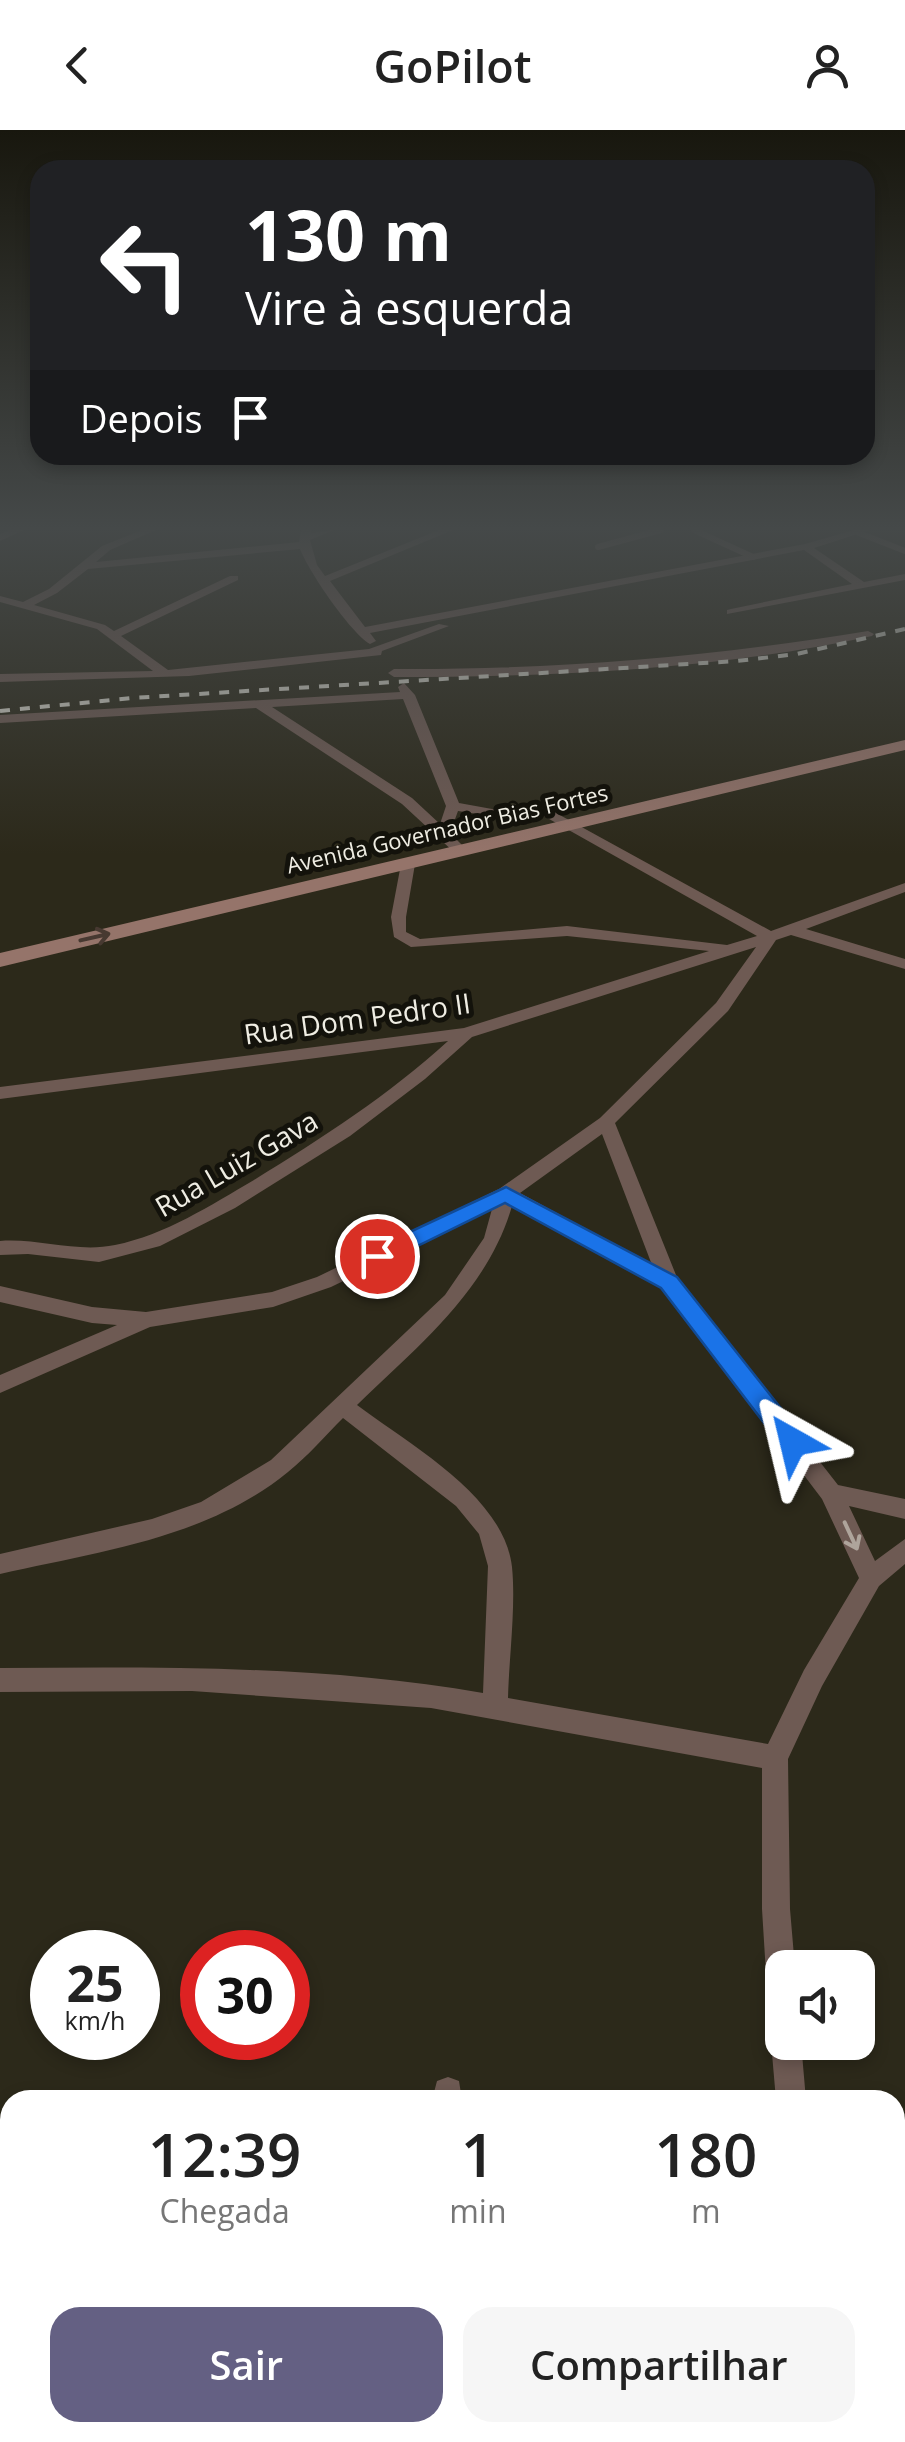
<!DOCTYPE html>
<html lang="pt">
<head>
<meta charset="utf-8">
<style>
	body { margin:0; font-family:"Open Sans",sans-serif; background:#f6f6f6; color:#222; height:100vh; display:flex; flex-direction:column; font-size:38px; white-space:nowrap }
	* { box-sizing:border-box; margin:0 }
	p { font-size:32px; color:#767676 }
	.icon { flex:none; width:55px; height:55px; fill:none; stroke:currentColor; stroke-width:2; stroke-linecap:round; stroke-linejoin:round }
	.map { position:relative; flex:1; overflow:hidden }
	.side { position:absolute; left:0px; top:1960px; width:905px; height:352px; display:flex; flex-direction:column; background:#fff; border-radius:30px 30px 0 0; box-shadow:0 5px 15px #0003 }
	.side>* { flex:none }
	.banner { position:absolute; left:30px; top:30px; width:845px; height:305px; border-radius:30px; box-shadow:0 5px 15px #0003; background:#202124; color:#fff; overflow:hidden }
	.controls { position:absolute; left:765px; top:1820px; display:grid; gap:20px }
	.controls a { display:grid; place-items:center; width:110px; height:110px; border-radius:20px; background:#fff; box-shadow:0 5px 15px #0003; font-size:50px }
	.speed { position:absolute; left:30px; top:1800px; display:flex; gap:20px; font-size:50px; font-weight:700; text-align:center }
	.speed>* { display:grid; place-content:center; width:130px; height:130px; border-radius:50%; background:#fff; box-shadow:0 5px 15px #0003; line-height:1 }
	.speed small { font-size:25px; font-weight:400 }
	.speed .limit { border:15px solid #d22; background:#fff; color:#111 }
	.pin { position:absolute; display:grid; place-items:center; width:85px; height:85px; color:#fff; margin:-42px; border:5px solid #fff; border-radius:50%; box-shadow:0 2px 10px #0007 }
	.me { position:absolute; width:110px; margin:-55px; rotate:323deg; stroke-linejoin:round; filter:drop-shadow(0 0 8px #0008) }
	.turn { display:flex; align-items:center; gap:35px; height:210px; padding:0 50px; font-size:45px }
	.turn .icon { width:130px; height:130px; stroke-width:2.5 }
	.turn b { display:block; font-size:70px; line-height:85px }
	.then { display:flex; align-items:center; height:95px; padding:0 50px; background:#0003; gap:20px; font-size:38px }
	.eta { display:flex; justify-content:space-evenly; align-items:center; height:170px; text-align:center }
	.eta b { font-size:60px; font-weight:600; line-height:70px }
	.button { display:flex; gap:20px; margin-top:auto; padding:20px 50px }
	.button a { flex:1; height:115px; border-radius:30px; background:#646083; color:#fff; font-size:40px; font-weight:600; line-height:115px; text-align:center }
	.button a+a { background:#f6f6f6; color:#222 }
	header { display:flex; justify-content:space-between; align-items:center; height:130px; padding:0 50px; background:#fff; font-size:45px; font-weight:600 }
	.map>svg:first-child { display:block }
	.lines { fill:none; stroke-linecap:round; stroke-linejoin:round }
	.service { stroke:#6e5a53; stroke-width:6 }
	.minor { fill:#6e5a53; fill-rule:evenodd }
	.secondary { fill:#95746a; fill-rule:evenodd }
	.rail { stroke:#d8d6cc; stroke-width:4; stroke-dasharray:10 10; stroke-linecap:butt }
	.oneway { stroke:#473931 }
	.oneway2 { stroke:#aea49b }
	.route { fill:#1a73e8; stroke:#114b97; stroke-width:2.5 }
	.labels { text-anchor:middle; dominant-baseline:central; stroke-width:10; stroke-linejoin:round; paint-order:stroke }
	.far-street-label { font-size:22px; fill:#efede3; stroke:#13120b }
	.street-label { font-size:28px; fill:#efede3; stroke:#13120b }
</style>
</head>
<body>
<header><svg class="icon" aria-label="back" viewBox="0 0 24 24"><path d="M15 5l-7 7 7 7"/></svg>GoPilot<svg class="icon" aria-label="person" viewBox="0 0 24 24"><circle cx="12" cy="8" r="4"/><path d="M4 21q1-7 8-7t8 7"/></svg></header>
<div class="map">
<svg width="905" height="2312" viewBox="0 0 905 2312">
	<rect width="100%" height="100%" fill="#2c291a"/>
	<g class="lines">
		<path class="service" d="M694,400L753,427
			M859,403L905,421
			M598,417L661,400"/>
		<path class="minor" d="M10,400H24L0,411V404Z
			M142,400H156L110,420L96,432L299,412L301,400H311V403L334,400L310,410L317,435L325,446L439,400H453L330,451L365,497L805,414L854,400H870L814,418L864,452L905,444V450L727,484V480L731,479L852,454L804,420L370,503L376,511L370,514C350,502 309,442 300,419L88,439L57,463L34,475L105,495L114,501L230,446H238V450L121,506L168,540L369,519L439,494L449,496L382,521L381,525L189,546L0,552V544L153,541L97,499L0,472V466L23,472L49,459L102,416Z
			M868,501L874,504L872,506C716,540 553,547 394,547L388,543L394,539C554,540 711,527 868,501Z
			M404,553L415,565L459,673L525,685V691L458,681L450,703L468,721L456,724L402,674L256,578L0,593V585L400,562L398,557ZM403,569L446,676L440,694L412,668L272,577Z
			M547,678L771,801L905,753V762L806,799L905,829V839L791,805L776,810L728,881L615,993L678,1150L838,1355L905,1369V1389L849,1376L875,1431L905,1409V1434L879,1456L822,1556L788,1629L790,1779L795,1838H782V1875L772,1870L767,1860L762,1779V1638L431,1578L192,1561L0,1562V1538C160,1537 324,1535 483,1563L488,1436L479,1404L456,1376L343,1288C325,1306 308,1326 288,1342C208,1408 97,1422 0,1444V1424L152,1389L201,1372L271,1330L445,1165L484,1108L492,1079L331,1157L273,1177L150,1197L0,1263V1245L117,1195L92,1193L0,1172V1156L92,1177L146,1182L272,1162L317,1147L499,1059L600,988L716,873L756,817L472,907L425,949L350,1006L235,1078L160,1116L99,1132L28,1124L0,1125V1111C38,1108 77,1123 115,1115C165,1105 211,1075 254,1050C322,1008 389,965 448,911L0,969V957L464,898L709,821L567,806L411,817L394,807L391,787L401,734L408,730L415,734L406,787V802L420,809L567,796L727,815L757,806L542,685V679ZM602,1004L652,1135L520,1063ZM512,1076L662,1158L822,1369L859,1448L804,1540L768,1614L508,1568C509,1528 516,1476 512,1437C504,1366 410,1315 357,1275C418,1216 488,1160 512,1076Z
			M782,1899V1912H801L806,1970H776L771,1912L775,1901Z
			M448,1947L459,1951L462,1970H432L437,1951Z
			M179,2302H220L216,2312H182Z
			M805,2302H840L841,2312H807Z"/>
		<path class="secondary" d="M905,610V620L0,837V823Z"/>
		<path class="rail" d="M0,581L132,568L737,531L797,524L905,499"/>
	</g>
	<defs><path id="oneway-shaft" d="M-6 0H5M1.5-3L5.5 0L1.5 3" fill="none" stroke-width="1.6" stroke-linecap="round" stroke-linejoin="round" transform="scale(2.5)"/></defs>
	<use class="oneway" href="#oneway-shaft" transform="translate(95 807) rotate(-13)"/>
	<use class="oneway2" href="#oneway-shaft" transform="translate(851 1406) rotate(65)"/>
	<linearGradient id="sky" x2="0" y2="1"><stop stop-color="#18170e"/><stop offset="0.55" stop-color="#454949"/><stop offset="1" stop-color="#454949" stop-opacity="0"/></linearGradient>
	<rect width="905" height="724" fill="url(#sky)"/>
	<path class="route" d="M506,1057L677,1147L802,1305L805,1312L802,1319H784L661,1158L505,1073L385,1132H369L366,1126L369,1121Z"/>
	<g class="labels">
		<g class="far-street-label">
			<text transform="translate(447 698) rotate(-13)">Avenida Governador Bias Fortes</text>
		</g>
		<g class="street-label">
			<text transform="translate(357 888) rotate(-8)">Rua Dom Pedro II</text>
			<text transform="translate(236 1033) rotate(-30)">Rua Luiz Gava</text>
		</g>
	</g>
</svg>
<div class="controls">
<a><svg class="icon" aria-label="sound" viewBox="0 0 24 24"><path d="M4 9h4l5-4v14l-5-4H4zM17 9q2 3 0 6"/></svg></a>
</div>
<div class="speed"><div>25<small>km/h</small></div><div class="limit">30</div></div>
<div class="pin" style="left:377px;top:1126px;background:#d93025"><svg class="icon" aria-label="arrive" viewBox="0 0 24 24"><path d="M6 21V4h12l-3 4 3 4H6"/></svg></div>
<svg class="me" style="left:793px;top:1312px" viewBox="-20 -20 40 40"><path d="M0-17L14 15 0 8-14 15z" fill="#1a73e8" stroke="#fff" stroke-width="4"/></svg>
<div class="banner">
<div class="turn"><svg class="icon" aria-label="left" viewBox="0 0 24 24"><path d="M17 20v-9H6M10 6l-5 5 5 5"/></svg><div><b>130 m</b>Vire à esquerda</div></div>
<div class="then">Depois<svg class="icon" aria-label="arrive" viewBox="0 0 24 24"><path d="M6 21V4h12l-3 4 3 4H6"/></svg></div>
</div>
<section class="side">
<div class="eta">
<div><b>12:39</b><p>Chegada</p></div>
<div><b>1</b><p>min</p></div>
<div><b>180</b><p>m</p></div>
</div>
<div class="button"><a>Sair</a><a>Compartilhar</a></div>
</section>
</div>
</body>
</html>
